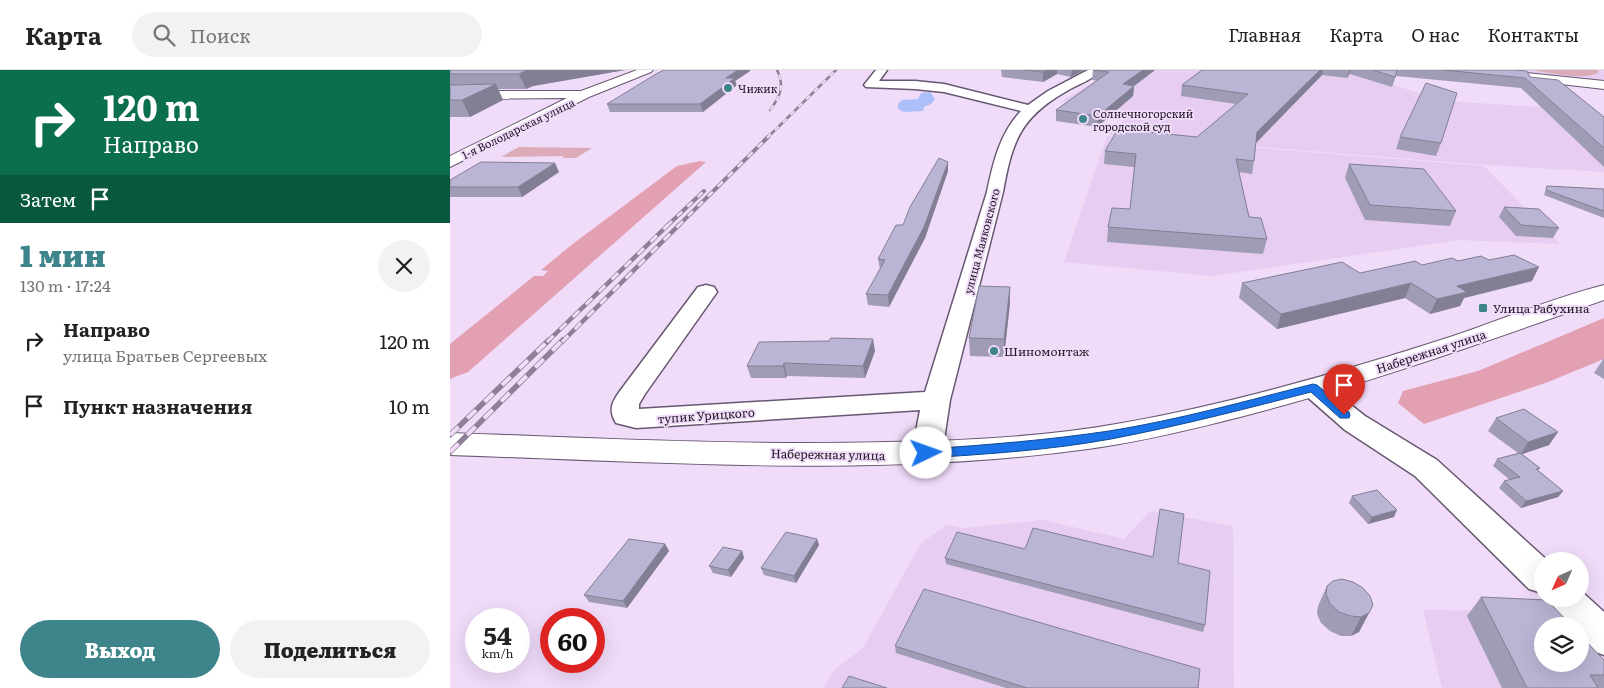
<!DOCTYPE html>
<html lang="ru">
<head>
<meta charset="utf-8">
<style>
	body { margin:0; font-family:Literata,serif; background:#f2f2f2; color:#222; height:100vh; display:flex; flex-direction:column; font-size:19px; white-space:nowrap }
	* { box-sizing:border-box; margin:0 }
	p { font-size:16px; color:#767676 }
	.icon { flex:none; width:28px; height:28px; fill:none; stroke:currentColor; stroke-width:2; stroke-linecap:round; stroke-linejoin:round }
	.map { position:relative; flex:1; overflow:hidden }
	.details { display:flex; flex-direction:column; background:#fff; width:450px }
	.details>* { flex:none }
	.guide { background:#0b6e4f; color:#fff; overflow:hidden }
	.needle { width:32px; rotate:225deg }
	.buttons { position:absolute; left:1084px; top:482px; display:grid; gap:10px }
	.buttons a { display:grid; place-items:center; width:55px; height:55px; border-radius:50%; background:#fff; box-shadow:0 5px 20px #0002; font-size:25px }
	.speed { position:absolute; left:15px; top:538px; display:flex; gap:10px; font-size:25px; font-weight:700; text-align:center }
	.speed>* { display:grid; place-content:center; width:65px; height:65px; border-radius:50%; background:#fff; box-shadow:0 5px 20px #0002; line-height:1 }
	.speed small { font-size:12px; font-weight:400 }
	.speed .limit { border:8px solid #d22; background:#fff; color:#111 }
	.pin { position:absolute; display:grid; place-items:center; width:42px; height:42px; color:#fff; margin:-51px -21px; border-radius:50% 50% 50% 0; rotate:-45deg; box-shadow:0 0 5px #0007 }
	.pin .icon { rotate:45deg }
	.me { position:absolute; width:55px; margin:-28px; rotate:87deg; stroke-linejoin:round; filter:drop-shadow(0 0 4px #0008) }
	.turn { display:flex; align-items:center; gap:18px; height:105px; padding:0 20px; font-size:22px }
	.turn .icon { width:65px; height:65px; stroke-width:2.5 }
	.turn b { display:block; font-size:35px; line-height:42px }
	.then { display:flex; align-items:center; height:48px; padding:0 20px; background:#0003; gap:10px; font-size:19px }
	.round { display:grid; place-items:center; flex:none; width:52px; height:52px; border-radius:26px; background:#f2f2f2 }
	.headline { display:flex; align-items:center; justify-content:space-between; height:85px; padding:0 20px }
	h1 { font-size:30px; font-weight:800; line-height:38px; color:#3d858b }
	.button { display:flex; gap:10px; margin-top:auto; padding:10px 20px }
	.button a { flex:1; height:58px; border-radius:30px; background:#3d858b; color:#fff; font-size:20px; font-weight:800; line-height:58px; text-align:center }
	.button a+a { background:#f2f2f2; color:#222 }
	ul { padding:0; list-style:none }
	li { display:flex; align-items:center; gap:15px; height:65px; padding:0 20px }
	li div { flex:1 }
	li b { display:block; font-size:19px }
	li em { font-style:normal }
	header { display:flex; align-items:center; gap:30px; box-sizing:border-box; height:70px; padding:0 25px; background:#fff; border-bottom:1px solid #e0e0e0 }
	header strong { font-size:24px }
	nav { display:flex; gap:28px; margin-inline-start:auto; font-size:18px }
	.search { width:350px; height:45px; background:#f2f2f2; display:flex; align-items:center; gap:12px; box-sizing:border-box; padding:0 18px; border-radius:28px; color:#767676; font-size:19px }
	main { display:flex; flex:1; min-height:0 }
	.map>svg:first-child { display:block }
	.built { fill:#e6cdf1 }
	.green { fill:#dbacb8 }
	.forest { fill:#e3a0b2 }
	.water { fill:#acbff8 }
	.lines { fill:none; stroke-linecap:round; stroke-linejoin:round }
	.street-casing { stroke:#685770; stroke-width:3 }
	.secondary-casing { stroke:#685770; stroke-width:2 }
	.primary-casing { stroke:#685770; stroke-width:2 }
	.street { fill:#fff; fill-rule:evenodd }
	.secondary { fill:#fff; fill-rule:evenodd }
	.primary { fill:#fff; fill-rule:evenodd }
	.rail-far3-casing { stroke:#8e7f94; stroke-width:2.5 }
	.rail-far2-casing { stroke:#8e7f94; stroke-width:4 }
	.rail-far1-casing { stroke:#8e7f94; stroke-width:4.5 }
	.rail-casing { stroke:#8e7f94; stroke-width:5.5 }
	.rail-far3 { stroke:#f0dbf9; stroke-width:2; stroke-dasharray:5.5; stroke-linecap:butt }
	.rail-far2 { stroke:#f0dbf9; stroke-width:2.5; stroke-dasharray:7; stroke-linecap:butt }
	.rail-far1 { stroke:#f0dbf9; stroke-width:3; stroke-dasharray:9; stroke-linecap:butt }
	.rail { stroke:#f0dbf9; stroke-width:4; stroke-dasharray:12; stroke-linecap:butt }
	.wall { fill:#a09cb6 }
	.shaded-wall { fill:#827f94 }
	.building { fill:#bab5d4; stroke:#827f94 }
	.route { fill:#1a73e8; stroke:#114b97 }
	.poi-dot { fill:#3d858b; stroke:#f0dbf9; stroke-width:2 }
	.labels { text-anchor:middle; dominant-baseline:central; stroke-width:4; stroke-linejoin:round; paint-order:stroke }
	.far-poi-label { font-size:11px; fill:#1f1822; stroke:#f0dbf9; text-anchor:start }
	.far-street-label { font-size:11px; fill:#1f1822; stroke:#f0dbf9 }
	.poi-label { font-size:12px; fill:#1f1822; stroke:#f0dbf9; text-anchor:start }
	.street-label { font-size:12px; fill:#1f1822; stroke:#f0dbf9 }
</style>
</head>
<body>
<header>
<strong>Карта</strong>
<div class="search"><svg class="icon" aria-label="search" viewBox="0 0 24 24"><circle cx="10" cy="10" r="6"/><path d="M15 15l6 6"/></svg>Поиск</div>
<nav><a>Главная</a><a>Карта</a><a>О нас</a><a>Контакты</a></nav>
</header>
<main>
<section class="details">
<div class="guide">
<div class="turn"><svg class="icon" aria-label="right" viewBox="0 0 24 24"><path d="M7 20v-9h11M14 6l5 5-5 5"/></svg><div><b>120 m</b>Направо</div></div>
<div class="then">Затем<svg class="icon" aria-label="arrive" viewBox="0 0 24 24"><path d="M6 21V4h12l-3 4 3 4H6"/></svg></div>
</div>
<div class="headline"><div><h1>1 мин</h1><p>130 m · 17:24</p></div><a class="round"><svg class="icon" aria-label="close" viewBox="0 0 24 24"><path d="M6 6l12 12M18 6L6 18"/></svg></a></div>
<ul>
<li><svg class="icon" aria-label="right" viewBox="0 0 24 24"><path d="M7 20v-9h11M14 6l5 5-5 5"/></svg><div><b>Направо</b><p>улица Братьев Сергеевых</p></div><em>120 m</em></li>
<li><svg class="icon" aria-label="arrive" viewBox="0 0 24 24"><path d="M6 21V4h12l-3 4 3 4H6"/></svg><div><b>Пункт назначения</b></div><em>10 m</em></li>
</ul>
<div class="button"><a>Выход</a><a>Поделиться</a></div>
</section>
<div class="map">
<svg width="1154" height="618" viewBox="0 0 1154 618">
	<rect width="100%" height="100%" fill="#f0dbf9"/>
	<path class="built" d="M663,0H936L935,12L993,31L1125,39L1154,52V102L1037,95L658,65L683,41L612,31Z
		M1068,0H1154V11L1069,3Z
		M657,66L1034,96L1110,174L1009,170L762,206L614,192Z
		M700,441L783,456L784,618H374L385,599L413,578L471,473L497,455L512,458L593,450L674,469Z
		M973,540L1090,541L1092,556V594H1130L1154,618H992Z"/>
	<path class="green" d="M1083,0H1147L1149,2C1137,11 1098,3 1083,0Z
		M69,77L142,78L126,88H112L114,86L51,87Z"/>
	<path class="forest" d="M250,91L256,92L18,302L0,309V274L84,206H93L98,201L91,200L124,173L227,96Z
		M1154,248V289L1098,312L974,354L948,333L953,321L1028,301Z"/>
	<path class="water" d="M480,22L485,29L481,34L474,37L473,41L454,42L448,39V34L452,30L468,29L471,23Z"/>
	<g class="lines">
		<g class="street-casing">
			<path id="street" d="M426,0H437L429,11H465L494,14L578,35L598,21L638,0H651C643,10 626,15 615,22C570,48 562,72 553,122L500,330L492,383L488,390L477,393L466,390L462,383L470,340L186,358L166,353C158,340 162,332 170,321L248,217L256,215L264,217L267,222L195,324L189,334V339L475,322L537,122C543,93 550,63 571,41L494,22L465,19L416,17L414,15Z
				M863,310L872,312L915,346L987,390L1098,491H1092V523L1079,519L965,406L895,360L854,324L850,318L854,312Z
				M1130,520L1154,542V585L1140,580L1130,569V556H1117L1101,540L1095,529H1130Z"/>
		</g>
		<g class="secondary-casing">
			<path id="secondary" d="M187,0H203L201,2L139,27L0,97V86L117,28L0,29V21H131Z
				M1009,0H1047L1154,11V19L1015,3Z"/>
		</g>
		<g class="primary-casing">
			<path id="primary" d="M1154,215V230C1035,272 916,314 794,346C743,359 690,372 638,379C426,408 212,392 0,385V363C146,368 291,376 437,372C515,371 595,367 672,353C784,333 895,301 1003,266C1053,249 1103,228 1154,215Z"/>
		</g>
		<use href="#street" class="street"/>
		<use href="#secondary" class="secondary"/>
		<use href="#primary" class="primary"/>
		<g class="rail-far3-casing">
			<path id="rail-far3" d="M320,40C330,27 335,16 327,0
				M317,68L386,0"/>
		</g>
		<g class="rail-far2-casing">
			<path id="rail-far2" d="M217,156L254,121
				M228,156L318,67"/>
		</g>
		<g class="rail-far1-casing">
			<path id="rail-far1" d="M97,272L218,155
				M112,272L229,155"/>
		</g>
		<g class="rail-casing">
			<path id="rail" d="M0,365L99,270
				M0,382L113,270"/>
		</g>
		<use href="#rail-far3" class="rail-far3"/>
		<use href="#rail-far2" class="rail-far2"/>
		<use href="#rail-far1" class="rail-far1"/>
		<use href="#rail" class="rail"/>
	</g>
	<path class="wall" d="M0,0H175L83,16L76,19H48L53,30L20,47H0Z
		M551,0H634L621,7L607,4L593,12L552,7Z
		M643,0H705L684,16L683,26L647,57L606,51V40L648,11L642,10Z
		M752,0H1068L1154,47V97L1071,18L946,6L942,17L900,4L897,8L872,5L806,73L804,91L802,104L789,102L799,147L817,169L813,184L657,172L658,157L680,139L684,97L654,94L655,81L747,67L786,34L731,26L732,15Z
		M300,1L285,11L287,15L253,42H160L157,34Z
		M950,67L991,73L986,86L946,79Z
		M899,94L1006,141L1000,156L915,150L895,108Z
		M498,101L475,168L439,237L418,235L416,224L430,199L428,189L453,155Z
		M109,102L72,127H0V110Z
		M1097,116L1154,119V148L1094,125Z
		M1054,137L1109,158L1103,168L1066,166L1049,147Z
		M1008,191L1082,211L1014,228L1010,236L980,244L955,228L827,259L789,228L792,213L910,203Z
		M560,217V233L554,287L520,286L519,268Z
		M425,281L415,308L337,306L336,308H301L297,296Z
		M1154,288V309L1144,303Z
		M1046,348L1108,362L1099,375L1072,384L1090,398L1088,400L1113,421L1108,427L1071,438L1049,418L1054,411L1060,410L1043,396L1047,389L1068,383L1038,361Z
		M902,426L944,447L918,454L899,433Z
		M367,469L369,475L346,513L314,505L311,498Z
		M215,474L219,481L177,538L139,532L134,525Z
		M575,479L728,493L755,555L753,562L496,494L495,488Z
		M292,481L294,488L281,507L263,503L259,496Z
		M877,516L919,543L909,562L901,566H891L880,561L871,553L867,544L868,536Z
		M1031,527L1154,590V618H1052L1017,546Z
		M445,576L748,618H556L446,583Z"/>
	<path class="shaded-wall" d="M76,0H175L83,16L76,19L69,4Z
		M288,0H300V1L285,11L287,15L253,42L250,34L276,8Z
		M598,0H607V4L593,12V2Z
		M622,0H634L621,7Z
		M693,0H705L684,16L683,26L647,57L648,46L673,14Z
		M870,0H873L872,5L805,74L807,62Z
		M899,0H901L897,8Z
		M46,14L53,30L20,47L12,30Z
		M498,92V101L475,168L439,237L438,225Z
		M105,93L109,102L72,127L68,117Z
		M1089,197L1082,211L1014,228L1010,236L980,244L987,229L1007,216Z
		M961,213L955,228L827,259L831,244Z
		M560,217V233L554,287V269Z
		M423,269L425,281L415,308L413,296Z
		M334,293L337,306L336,308L333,296Z
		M1108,362L1099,375L1070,385L1078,372Z
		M1113,421L1108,427L1071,438L1076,431Z
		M947,440L944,447L918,454L922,447Z
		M367,469L369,475L346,513L344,506Z
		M215,474L219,481L177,538L173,531Z
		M292,481L294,488L281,507L278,500Z
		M919,543L909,562L901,566L911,547Z"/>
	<path class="building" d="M0,0H77L69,4H0Z
		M214,0H288L276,8H285L250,34H157L206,4Z
		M574,0H598L593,2Z
		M643,0H693L673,14L684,16L648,46L606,40L659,2Z
		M752,0H870L807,62L804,91L786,89L799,147L811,148L817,169L658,157L662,138L680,139L686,84L655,81L668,59L747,67L798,24L732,15Z
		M923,0H947L945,7Z
		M993,0H1065L1077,1L1080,7L1108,10L1154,47V78L1075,8Z
		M976,13L1007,23L991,73L950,67Z
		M46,14L12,30H0V15Z
		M489,88L498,92L474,157L438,225L416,224L435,190L428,189L446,155H453L460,137Z
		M31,92L105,93L68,117H0V110Z
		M899,94L974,99L1006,141L920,135Z
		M1097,116L1154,119V141L1096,120Z
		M1054,137L1089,139L1109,158L1071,155Z
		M1064,185L1089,197L1007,216L1017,222L987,229L961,213L831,244L792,213L892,192L910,203L965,191L972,195L1002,188L1008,191L1031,186L1039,190Z
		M529,216L560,217L554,269L519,268Z
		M381,268L423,269L413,296L334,293L333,296H297L309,272L379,271Z
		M1074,339L1108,362L1078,372L1046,348Z
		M1070,383L1090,398L1086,399L1113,421L1076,431L1054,411L1070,407L1047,389Z
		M927,420L947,440L922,447L902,426Z
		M710,439L734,444L728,493L760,501L755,555L495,488L507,462L575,479L583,458L703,487Z
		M336,462L367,469L344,506L311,498Z
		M179,469L215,474L173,531L134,525Z
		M273,477L292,481L278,500L259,496Z
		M892,509L903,512L913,518L920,526L923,535L919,543L911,547L901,546L889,542L880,534L876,524L877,516L883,511Z
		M474,519L750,599L748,618H577L445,576Z
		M1031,527L1097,530L1122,556H1092V594H1130V565L1154,590V605H1140L1148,618H1077Z
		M399,606L437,618H392Z"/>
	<path class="route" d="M863,314L867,315L899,342L900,345L899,348H890L861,322C795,339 729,356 661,369C601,380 538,384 476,388L472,386L470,383L472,380L476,379C537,375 598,370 659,361C728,350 796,331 863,314Z"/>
	<g class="poi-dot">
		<circle cx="278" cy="18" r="5"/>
		<circle cx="633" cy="49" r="5"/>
		<rect x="1028" y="233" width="10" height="10" rx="2.5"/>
		<circle cx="544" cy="281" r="5"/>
	</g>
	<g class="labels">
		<g class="far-poi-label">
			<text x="288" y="18">Чижик</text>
			<text x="643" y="43">Солнечногорский<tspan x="643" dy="13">городской суд</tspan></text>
		</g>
		<g class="far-street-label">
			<text transform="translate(68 58) rotate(-26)">1-я Володарская улица</text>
			<text transform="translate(531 171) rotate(-75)">улица Маяковского</text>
		</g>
		<g class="poi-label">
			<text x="1043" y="238">Улица Рабухина</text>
			<text x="554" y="281">Шиномонтаж</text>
		</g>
		<g class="street-label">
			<text transform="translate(981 281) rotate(-18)">Набережная улица</text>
			<text transform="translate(256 345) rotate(-4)">тупик Урицкого</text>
			<text transform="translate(378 384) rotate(1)">Набережная улица</text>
		</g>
	</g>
</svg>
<div class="buttons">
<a><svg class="needle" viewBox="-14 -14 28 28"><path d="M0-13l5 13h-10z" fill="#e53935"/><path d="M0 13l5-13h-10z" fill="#767676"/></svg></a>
<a><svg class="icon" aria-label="layers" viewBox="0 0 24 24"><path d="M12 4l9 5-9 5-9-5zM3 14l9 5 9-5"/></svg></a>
</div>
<div class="speed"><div>54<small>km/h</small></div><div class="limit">60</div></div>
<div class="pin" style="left:894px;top:345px;background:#d93025"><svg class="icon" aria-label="arrive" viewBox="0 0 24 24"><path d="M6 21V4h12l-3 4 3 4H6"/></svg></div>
<svg class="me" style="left:476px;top:383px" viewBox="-20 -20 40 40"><circle r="19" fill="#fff"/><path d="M0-13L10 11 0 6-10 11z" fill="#1a73e8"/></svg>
</div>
</main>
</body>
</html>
